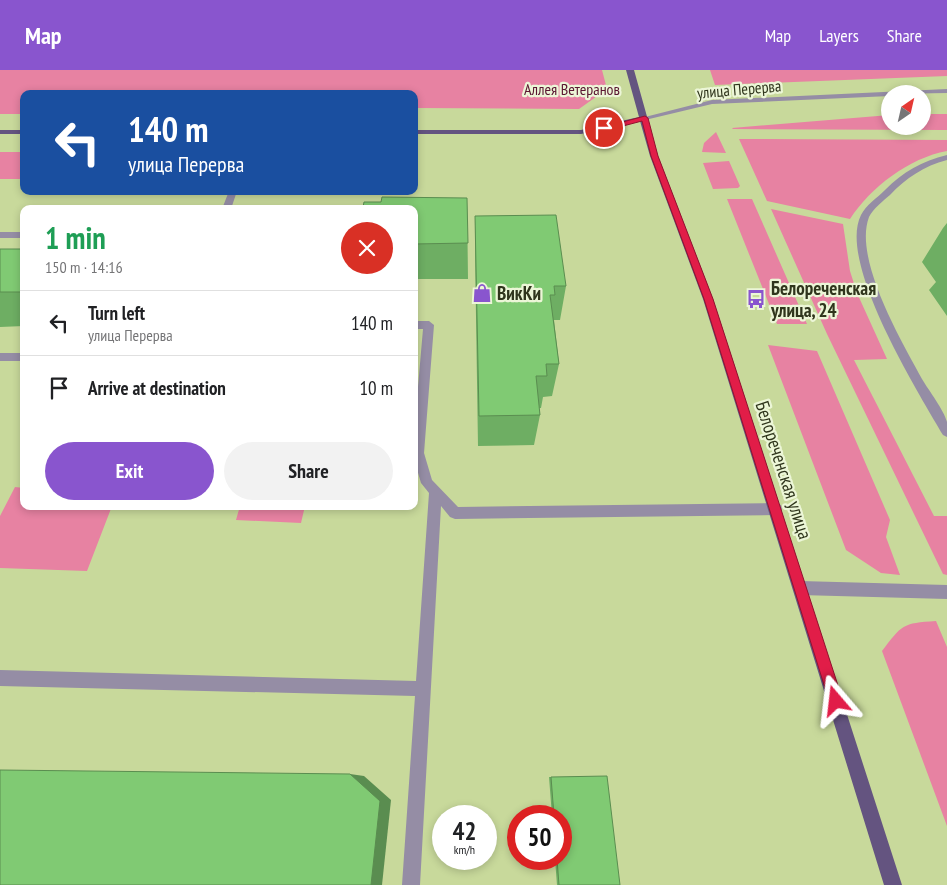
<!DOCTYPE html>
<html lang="en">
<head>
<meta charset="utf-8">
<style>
	body { margin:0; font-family:"PT Sans Narrow",sans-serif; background:#f2f2f2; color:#202124; height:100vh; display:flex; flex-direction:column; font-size:19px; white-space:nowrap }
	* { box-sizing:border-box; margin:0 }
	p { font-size:16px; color:#757577 }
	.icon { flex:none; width:28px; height:28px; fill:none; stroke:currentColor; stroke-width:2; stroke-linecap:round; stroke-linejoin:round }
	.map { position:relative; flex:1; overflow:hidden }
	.sheet { position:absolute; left:20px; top:135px; width:398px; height:305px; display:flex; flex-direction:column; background:#fff; border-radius:10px; box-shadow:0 2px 8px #0003 }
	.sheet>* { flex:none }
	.hud { position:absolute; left:20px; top:20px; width:398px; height:105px; border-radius:10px; box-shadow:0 2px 8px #0003; background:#1a4fa0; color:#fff; overflow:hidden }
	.needle { width:32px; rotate:34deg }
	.buttons { position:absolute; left:881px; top:15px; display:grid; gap:10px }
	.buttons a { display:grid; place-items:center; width:50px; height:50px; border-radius:50%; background:#fff; box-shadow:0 2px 8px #0003; font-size:25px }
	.speed { position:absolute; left:432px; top:735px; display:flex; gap:10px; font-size:25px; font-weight:700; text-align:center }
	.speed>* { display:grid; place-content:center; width:65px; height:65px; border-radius:50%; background:#fff; box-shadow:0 2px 8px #0003; line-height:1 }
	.speed small { font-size:12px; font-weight:400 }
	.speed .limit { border:8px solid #d22; background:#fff; color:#111 }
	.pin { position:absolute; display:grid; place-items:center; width:42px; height:42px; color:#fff; margin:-21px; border:2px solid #fff; border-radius:50%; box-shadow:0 1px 5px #0007 }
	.me { position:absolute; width:55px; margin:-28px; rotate:343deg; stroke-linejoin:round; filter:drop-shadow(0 0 4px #0008) }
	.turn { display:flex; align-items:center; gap:18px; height:105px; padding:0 25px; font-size:22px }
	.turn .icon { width:65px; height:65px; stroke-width:2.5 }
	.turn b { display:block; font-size:35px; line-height:42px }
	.round { display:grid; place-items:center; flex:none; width:52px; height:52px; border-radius:26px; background:#f2f2f2 }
	.overview { display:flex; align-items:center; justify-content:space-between; height:85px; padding:0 25px }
	h1 { font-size:30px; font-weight:600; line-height:38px; color:#1e9e55 }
	.button { display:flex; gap:10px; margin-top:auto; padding:10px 25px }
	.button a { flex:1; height:58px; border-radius:30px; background:#8955ce; color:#fff; font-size:20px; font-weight:600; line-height:58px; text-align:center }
	.button a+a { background:#f2f2f2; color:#202124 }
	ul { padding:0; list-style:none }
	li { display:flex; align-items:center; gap:15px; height:65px; padding:0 25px; border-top:1px solid #e0e0e0 }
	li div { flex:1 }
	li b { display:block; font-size:19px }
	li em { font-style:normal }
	header { display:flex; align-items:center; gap:30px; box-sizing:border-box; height:70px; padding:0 25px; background:#8955ce; color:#fff }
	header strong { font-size:24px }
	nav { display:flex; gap:28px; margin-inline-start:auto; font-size:18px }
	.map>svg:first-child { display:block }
	.green { fill:#e782a2 }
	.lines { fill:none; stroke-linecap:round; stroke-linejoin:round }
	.minor { fill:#958da5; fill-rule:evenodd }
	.major { fill:#645480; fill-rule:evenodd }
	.wall { fill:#6eae63 }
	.shaded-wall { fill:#5a8d50 }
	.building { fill:#80ca73; stroke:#5a8d50 }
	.route { fill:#e11d48; stroke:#92132f }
	.labels { text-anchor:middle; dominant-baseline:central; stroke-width:4.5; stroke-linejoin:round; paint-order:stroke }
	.far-park-label { font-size:16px; fill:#5a1631; stroke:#ecf6d7 }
	.far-street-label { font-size:16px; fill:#2f351c; stroke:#ecf6d7 }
	.poi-label { font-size:19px; font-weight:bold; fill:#2f351c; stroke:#ecf6d7; text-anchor:start }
	.street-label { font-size:19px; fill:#2f351c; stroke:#ecf6d7 }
</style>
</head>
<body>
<header>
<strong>Map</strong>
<nav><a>Map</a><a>Layers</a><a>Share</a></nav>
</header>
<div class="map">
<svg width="947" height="815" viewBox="0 0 947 815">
	<rect width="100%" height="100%" fill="#c8d99b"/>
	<path class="green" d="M0,0H602L607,19L579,39L414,38V24H24V44H0Z
		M710,0H947V6L715,15Z
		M923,44H947V60L733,59L732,58L890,45V56H922Z
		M716,62L726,83L702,82L704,73Z
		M739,69L947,70V81C909,88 871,117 850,149L767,131Z
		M0,82H24V109H0Z
		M729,91L740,116L738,118L713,119L703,93Z
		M727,129H752L807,254H777Z
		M771,139L843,154L850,201L857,223L887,289L854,290L934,446H947V505L943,504L827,264Z
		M768,275L817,281L890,450L886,467L900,505L881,503L846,480Z
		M15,417L24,418V436H112L87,501L0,498V446Z
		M240,436H305L301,453L236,450Z
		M936,551L947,577V756L882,581C902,555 902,553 936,551Z"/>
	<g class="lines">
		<path class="minor" d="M947,19V23L890,24V26L712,34L645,50L641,48L712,30Z
			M947,85V90C924,96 906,108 890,125C883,131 873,139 869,147C853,189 902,272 922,309C929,321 944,340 947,352C947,356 947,362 947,367L943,365C918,322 837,192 861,145C866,135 877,128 885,120C903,102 922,91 947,85Z
			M229,121H237L231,139H222Z
			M0,162H24V168H0Z
			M414,251H429L434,255L424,383L432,410L458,437L776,433L781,435L782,439L781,443L776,445L455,449L450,447L441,436L420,815H402L415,626L0,616V600L416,611L429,423L421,413L414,389V363L423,259H414Z
			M0,283H24V291H0Z
			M800,511L947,515V529L800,525L795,523L793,518L795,513Z"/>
		<path class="major" d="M626,0H634L658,86L713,229L902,815H884L703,229L650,86L640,51L581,64H414V60H581L639,47Z
			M0,60H24V64H0Z"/>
	</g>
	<path class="wall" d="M467,128L468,209H414V139L381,132Z
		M475,146L566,216L560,250H554L559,294L552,326L543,327L541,338H539L540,345L534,375L478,376L475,182Z
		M947,153V246L929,220L936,212L922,192L943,158Z
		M0,179H24V256L0,257Z
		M549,707H551L620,815H557L555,789H561V746H552Z"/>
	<path class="shaded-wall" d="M350,704L364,706L391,730L382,815H371Z"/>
	<path class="building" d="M382,127L467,128L468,173L414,174V139H340L341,137H363L364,132H381Z
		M556,145L566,216H554L555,225H550L559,294H546L547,306H536L540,345L479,346L475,146Z
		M0,179H24V222H0Z
		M0,700L350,704L380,731L371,815H0Z
		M607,706L620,815H559L557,789H561V746H554L551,707Z"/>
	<path class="route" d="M645,46L648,48L658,86L713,229L843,631L841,636L836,638L831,636L829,631L704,229L651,86L642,51L604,61L600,58Z"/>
	<defs>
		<g id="shop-bare" transform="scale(1.5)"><path d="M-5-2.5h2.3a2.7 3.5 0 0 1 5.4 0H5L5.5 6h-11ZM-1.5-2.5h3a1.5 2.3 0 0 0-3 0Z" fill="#8955ce" stroke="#ecf6d7" stroke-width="2.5" paint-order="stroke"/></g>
		<g id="bus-bare" transform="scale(1.5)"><path d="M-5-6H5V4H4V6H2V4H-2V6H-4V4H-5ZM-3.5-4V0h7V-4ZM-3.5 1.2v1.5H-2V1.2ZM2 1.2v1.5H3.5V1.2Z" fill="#8955ce" stroke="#ecf6d7" stroke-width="2.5" paint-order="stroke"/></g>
	</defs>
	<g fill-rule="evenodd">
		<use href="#shop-bare" x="482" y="223"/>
		<use href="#bus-bare" x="756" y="229"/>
	</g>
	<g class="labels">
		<g class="far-park-label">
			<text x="572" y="19">Аллея Ветеранов</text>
		</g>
		<g class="far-street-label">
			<text transform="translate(739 19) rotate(-5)">улица Перерва</text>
		</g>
		<g class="poi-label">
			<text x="771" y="218">Белореченская<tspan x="771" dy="22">улица, 24</tspan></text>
			<text x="497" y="223">ВикКи</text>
		</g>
		<g class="street-label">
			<text transform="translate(784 400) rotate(72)">Белореченская улица</text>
		</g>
	</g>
</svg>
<div class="buttons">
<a><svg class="needle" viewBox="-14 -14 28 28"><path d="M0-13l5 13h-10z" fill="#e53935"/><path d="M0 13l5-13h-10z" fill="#757577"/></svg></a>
</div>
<div class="speed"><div>42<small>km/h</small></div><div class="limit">50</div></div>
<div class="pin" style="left:604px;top:58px;background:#d93025"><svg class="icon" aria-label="arrive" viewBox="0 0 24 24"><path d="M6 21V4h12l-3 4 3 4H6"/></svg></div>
<svg class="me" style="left:836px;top:631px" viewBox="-20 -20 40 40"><path d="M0-17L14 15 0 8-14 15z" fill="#e11d48" stroke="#fff" stroke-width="4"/></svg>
<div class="hud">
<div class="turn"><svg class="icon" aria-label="left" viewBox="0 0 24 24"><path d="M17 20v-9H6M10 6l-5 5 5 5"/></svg><div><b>140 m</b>улица Перерва</div></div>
</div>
<section class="sheet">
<div class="overview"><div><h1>1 min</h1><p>150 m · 14:16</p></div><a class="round" style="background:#d93025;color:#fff"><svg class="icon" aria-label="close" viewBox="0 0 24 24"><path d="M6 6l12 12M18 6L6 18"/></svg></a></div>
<ul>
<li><svg class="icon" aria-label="left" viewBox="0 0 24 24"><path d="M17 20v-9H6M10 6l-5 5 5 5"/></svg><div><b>Turn left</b><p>улица Перерва</p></div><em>140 m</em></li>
<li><svg class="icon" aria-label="arrive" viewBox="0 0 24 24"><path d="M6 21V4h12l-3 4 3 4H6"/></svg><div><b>Arrive at destination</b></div><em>10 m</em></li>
</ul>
<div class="button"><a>Exit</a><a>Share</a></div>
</section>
</div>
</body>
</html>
